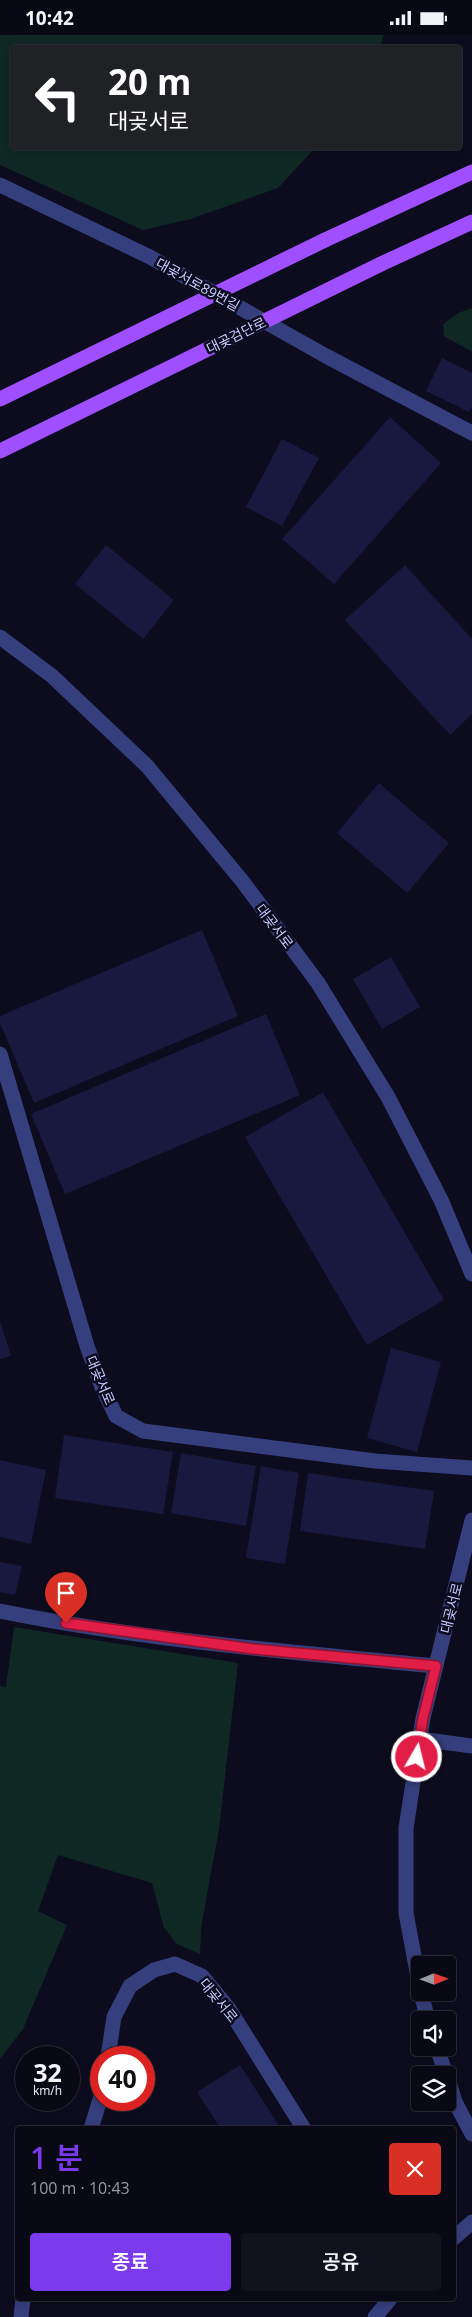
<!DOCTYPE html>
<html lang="ko">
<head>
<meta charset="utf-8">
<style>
	body { margin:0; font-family:"Open Sans","Noto Sans KR",sans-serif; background:#12121f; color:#f1f3f6; height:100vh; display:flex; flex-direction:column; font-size:19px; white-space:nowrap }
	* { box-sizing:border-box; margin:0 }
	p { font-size:16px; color:#999aa1 }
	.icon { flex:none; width:28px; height:28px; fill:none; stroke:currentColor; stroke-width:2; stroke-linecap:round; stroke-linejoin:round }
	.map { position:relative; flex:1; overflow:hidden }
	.drawer { position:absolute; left:15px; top:2091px; width:441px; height:175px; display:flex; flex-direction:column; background:#090916; border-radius:5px; box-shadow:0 2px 8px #0003,0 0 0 1px #292a35 }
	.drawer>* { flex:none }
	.banner { position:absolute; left:10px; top:10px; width:452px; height:105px; border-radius:5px; box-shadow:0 2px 8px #0003,0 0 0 1px #292a35; background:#202124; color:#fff; overflow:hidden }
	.needle { width:32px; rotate:89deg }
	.controls { position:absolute; left:411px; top:1921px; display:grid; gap:10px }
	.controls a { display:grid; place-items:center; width:45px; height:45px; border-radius:5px; background:#090916; box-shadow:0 2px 8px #0003,0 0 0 1px #292a35; font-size:25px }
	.speed { position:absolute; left:15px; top:2011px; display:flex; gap:10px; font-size:25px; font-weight:700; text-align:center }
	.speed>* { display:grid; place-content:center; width:65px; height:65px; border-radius:50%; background:#090916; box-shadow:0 2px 8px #0003,0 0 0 1px #292a35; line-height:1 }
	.speed small { font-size:12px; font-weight:400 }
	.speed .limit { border:8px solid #d22; background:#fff; color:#111 }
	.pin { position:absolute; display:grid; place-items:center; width:42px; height:42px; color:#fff; margin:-51px -21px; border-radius:50% 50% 50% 0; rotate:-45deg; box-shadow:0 0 5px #0007 }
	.pin .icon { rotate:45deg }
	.me { position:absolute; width:55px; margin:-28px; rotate:8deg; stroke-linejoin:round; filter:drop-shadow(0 0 4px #0008) }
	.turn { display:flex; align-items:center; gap:18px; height:105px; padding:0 15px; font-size:22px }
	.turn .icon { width:65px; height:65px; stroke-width:2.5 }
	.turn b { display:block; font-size:35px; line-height:42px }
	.round { display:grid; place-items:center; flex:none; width:52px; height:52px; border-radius:5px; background:#12121f }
	.overview { display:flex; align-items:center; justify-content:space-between; height:85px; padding:0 15px }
	h1 { font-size:30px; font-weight:600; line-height:38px; color:#7c3aed }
	.button { display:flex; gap:10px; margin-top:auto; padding:10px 15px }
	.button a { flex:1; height:58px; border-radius:5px; background:#7c3aed; color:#fff; font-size:20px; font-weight:600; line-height:58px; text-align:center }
	.button a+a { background:#12121f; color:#f1f3f6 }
	.status { display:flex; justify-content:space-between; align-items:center; height:35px; padding:0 25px; background:#090916; direction:ltr }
	.status svg { height:14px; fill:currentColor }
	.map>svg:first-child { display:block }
	.green { fill:#0f2823 }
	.building { fill:#19183f }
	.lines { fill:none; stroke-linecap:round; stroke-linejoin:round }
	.minor { stroke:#363f7d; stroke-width:15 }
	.major { stroke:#a04fff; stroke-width:15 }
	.major-bridge { stroke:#a04fff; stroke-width:15 }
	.route-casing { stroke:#92132f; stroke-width:12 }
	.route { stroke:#e11d48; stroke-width:9 }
	.labels { text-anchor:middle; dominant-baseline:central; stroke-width:5; stroke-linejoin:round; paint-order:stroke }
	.street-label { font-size:14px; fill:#c8cbff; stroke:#0c0c1e }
</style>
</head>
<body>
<div class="status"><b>10:42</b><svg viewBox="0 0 49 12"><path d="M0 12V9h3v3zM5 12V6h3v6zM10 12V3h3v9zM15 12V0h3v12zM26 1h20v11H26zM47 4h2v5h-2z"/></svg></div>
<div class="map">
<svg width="472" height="2282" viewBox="0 0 472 2282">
	<rect width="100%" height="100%" fill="#0c0c1e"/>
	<path class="green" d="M0,0H384L380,12H12V112L315,113L278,153L191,184L143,195L0,130Z
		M472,273V317L444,301L443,289L458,278Z
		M14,1592L238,1628L219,1794L201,1893L200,1919L177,1909L164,1893L152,1848L58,1820L38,1876L67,1890L23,1994L0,2024V1651L6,1652Z"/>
	<path class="building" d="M442,323L472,338V372L469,377L426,356Z
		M390,382L441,428L334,549L282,504Z
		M282,404L319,423L282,491L246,472Z
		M106,510L174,565L143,604L75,549Z
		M405,530L472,604V679L450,700L345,585Z
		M379,748L449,808L407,858L337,798Z
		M202,895L238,981L34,1068L0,988V981Z
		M391,922L420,972L382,994L353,944Z
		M266,979L300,1060L65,1159L31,1079Z
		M323,1057L444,1265L367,1310L245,1102Z
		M0,1286L11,1321L0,1324Z
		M391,1313L441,1327L417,1417L367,1403Z
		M64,1400L173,1417L163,1479L55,1463Z
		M181,1418L256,1431L246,1491L171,1478Z
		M0,1425L46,1435L31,1509L0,1502Z
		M261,1431L299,1438L285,1529L246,1523Z
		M308,1438L434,1456L425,1514L300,1496Z
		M0,1527L22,1531L15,1560L0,1557Z
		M240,2030L281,2094H221L197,2057Z"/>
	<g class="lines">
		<path class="minor" d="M0,150L150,222L326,321L472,398
			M0,602L52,641L147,731L243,847L318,948L388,1062L441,1165L472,1239
			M0,1019L87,1311L102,1352L116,1381L143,1396L375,1426L472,1433
			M0,1576C144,1605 290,1617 436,1631
			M420,1704L472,1711
			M420,1953L406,1878V1793L423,1683L472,1485
			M421,1958L428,1985
			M437,2012L446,2040
			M108,2022L114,1982L130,1951L154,1935L175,1929L202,1941L229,1974L304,2094
			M448,2043L455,2067L472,2099
			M91,2094L101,2061
			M454,2203L472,2187
			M21,2282L23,2264
			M375,2282L390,2264"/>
		<path class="major" d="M325,205L472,137
			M381,229L472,187"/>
		<path class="major-bridge" d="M0,364L325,205
			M0,416L381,229"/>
	</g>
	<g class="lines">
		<g class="route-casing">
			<path id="route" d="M66,1588L253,1614L436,1631L423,1683L417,1722"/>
		</g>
		<use href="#route" class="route"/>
	</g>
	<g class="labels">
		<g class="street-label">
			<text transform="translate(198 249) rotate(29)">대곶서로89번길</text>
			<text transform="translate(236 300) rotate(-26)">대곶검단로</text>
			<text transform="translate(275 891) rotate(53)">대곶서로</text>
			<text transform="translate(101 1345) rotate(67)">대곶서로</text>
			<text transform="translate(451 1573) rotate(-76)">대곶서로</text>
			<text transform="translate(219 1965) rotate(51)">대곶서로</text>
		</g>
	</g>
</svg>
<div class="controls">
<a><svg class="needle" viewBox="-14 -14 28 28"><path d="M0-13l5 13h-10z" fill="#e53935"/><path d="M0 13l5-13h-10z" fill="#999aa1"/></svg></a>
<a><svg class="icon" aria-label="sound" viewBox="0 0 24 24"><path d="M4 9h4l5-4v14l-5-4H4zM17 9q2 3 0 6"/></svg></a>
<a><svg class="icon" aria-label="layers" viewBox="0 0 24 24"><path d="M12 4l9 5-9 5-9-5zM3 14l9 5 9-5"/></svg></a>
</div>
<div class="speed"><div>32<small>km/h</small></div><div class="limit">40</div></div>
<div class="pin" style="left:66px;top:1588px;background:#d93025"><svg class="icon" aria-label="arrive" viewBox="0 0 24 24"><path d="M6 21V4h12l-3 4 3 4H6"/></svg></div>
<svg class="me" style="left:417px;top:1722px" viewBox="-20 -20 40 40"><circle r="17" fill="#e11d48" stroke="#fff" stroke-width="3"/><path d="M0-11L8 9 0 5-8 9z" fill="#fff"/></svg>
<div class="banner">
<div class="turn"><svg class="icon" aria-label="left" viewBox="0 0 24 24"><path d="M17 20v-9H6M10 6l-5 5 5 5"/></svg><div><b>20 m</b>대곶서로</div></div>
</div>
<section class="drawer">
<div class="overview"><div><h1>1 분</h1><p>100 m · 10:43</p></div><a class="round" style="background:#d93025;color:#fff"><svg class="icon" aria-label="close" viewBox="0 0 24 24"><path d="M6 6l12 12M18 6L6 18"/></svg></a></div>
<div class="button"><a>종료</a><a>공유</a></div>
</section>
</div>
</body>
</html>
